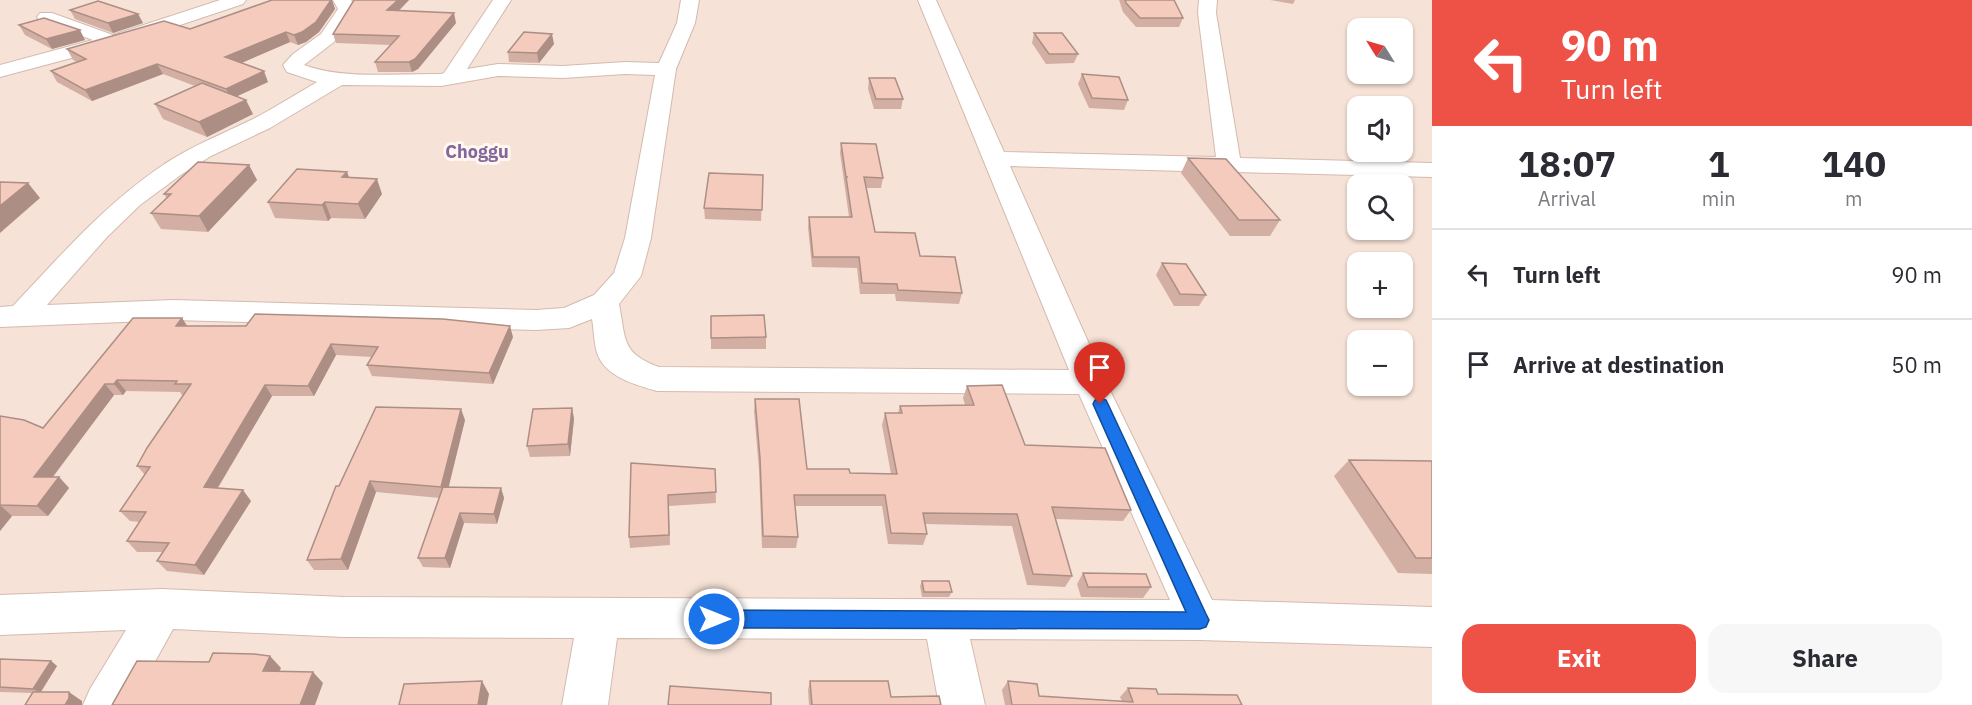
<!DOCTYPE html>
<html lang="en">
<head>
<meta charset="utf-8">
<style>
	body { margin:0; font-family:"IBM Plex Sans",sans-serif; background:#f7f7f7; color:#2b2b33; height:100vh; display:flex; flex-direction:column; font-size:22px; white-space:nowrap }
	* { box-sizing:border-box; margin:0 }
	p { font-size:20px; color:#7c7c81 }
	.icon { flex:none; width:33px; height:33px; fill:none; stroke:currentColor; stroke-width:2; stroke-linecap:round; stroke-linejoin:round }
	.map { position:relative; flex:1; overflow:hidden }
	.drawer { display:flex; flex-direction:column; background:#fff; width:540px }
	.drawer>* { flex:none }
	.hud { background:#ee5247; color:#fff; overflow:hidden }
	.needle { width:39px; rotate:307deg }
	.tools { position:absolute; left:1347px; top:18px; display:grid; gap:12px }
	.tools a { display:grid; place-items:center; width:66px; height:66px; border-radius:12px; background:#fff; box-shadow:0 2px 4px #0004; font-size:30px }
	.pin { position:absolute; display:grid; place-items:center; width:51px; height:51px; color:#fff; margin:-62px -26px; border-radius:50% 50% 50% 0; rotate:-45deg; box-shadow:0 0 6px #0007 }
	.pin .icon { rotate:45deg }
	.me { position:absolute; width:66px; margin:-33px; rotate:90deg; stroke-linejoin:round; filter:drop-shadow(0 0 4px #0008) }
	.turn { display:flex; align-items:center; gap:21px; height:126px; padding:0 30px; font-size:27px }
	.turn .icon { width:78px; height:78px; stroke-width:2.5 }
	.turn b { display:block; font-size:42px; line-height:51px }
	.eta { display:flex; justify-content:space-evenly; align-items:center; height:102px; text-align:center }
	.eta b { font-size:36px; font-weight:700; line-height:42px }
	.action { display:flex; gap:12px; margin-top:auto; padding:12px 30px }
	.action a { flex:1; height:69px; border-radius:18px; background:#ee5247; color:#fff; font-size:24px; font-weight:700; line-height:69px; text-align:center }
	.action a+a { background:#f7f7f7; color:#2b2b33 }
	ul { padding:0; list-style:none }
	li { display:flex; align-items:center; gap:18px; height:90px; padding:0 30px; border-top:2px solid #e1e1e2 }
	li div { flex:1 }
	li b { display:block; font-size:22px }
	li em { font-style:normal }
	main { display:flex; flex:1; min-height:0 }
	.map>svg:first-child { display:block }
	.residential { fill:#f6e2d6; fill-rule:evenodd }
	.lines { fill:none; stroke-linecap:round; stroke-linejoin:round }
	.street-casing { stroke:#d4baaf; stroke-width:2 }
	.street { fill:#fff; fill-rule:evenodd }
	.wall { fill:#d3afa3 }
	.shaded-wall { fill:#ac8e85 }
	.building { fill:#f5cbbe; stroke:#ac8e85; stroke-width:1.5 }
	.route { fill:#1a73e8; stroke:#114b97; stroke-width:1.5 }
	.labels { text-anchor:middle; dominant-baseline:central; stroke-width:6; stroke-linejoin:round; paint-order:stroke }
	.far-district-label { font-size:18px; font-weight:bold; fill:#82669d; stroke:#fff7f0 }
</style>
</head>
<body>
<main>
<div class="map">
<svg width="1432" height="705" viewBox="0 0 1432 705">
	<rect width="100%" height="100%" fill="#fef2e8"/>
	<path class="residential" d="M0,0H1432V705H0ZM1358,28H1402V74H1358ZM1358,106H1402V152H1358ZM1358,184H1402V230H1358ZM1358,262H1402V308H1358ZM1358,340H1402V386H1358Z"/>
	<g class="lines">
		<g class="street-casing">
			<path id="street" d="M220,0H246L243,4L120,45L0,77V65L93,40L40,21L37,17L40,13H52L113,35Z
				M333,0H351L356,9L334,42L304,65C344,80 398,73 441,74L444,73L493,0H511L467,69L498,64L563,66L625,62L659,63L677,23L681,0H699L695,23L676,69L651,238L641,276L619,304C626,340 621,353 659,367L1069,370L918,0H936L1004,152L1216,157L1198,13L1199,0H1217L1216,13L1240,158L1432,163V177L1237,172L1229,174L1220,172L1010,166L1106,382L1212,600L1432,607V647L1200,640L970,639L985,705H939L927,639L617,638L608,705H562L574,638L344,637L173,629L131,705H83L90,689L126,630L0,635V595L162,589L344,597L1170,600L1079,394L657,391C636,385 605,377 597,353C594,343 594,330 592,319L569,328L536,330L173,320L0,327V307L13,306C60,256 105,204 163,165C191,146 223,134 253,119C275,108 296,94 317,82L287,72L283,65L293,54L321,34L338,9ZM625,74L655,75L625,238L614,273L594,295L564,308L536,310L173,300L47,305L107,237L140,205L182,174L211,156L270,128L342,85L441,86L498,76L563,78Z"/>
		</g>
		<use href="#street" class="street"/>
	</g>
	<path class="wall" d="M272,0H332L335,9L319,32L306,42L298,45L290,42L241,63L268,82L237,96L253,114L207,137L163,119L155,104L195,86L163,74L92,101L57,82L51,71L77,62L73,60L67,49L190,29Z
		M354,0H409L399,11L456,23L418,69L412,72H378L375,62L391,45L336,43L333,34Z
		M1119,0H1174L1183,18L1179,27H1136L1123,12Z
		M1270,0H1295L1293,4Z
		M70,10L138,14L143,23L113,33L75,19Z
		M19,25L85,40L52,49L25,35Z
		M1034,33L1078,54L1074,63L1046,64L1032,43Z
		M554,44L539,63L509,62L508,52Z
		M1082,74L1128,100L1124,110L1089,108L1078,84Z
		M869,78L903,99L901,109H874L868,89Z
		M841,143L883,178L881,188H866L875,232L920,256L962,293L959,304L896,301L895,294H860L857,268L812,267L808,227L809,217H849L840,153Z
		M1188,158L1280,220L1270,236H1230L1181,173Z
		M249,165L257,180L208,232L161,229L151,213L167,199L164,194Z
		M763,175L761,221L705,219L704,208Z
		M349,177L382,194L365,219L331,218L328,221L275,218L268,202Z
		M1162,263L1206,295L1199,306H1174L1156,275Z
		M711,316L766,337V349H711Z
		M182,318L187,326L513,337L493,384L372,376L367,365L372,357L336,355L314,396H272L218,488L251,501L204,575L167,571L157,561L162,552H137L127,541L139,522L130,521L120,511L145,475L137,466L184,395H182L180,392L126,391L123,395H114L53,477H59L69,488L48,516H12L0,531V416L43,428Z
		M967,386L1025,445L1131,510L1123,521L1055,519L1072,576L1065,587L1027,585L1012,526L925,524L927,534L923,545L888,544L882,506H795L798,537L796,548H762L759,470L754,411L755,399L807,469L850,473L891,474L882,425L885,413H898L900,406L965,405L963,398Z
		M572,408L574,419L570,456L530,457L527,446Z
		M465,420L448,488H501L504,498L497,524L464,523L450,568L423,567L418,558L440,498L376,492L348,570H314L307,560L339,486Z
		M1349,460L1432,461V574L1398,573L1334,476Z
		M631,463L715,469L716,503L669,506L670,545L630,548L629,537Z
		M1083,573L1151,587L1143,598L1081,597L1077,584Z
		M922,581L952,592L949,597H922L920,586Z
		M0,659L51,661L57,666L41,692L82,701V705H25L32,693L0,692Z
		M810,681L891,697L941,705H809L808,690Z
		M1008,681L1039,696L1122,701L1120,697L1128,688L1158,694L1242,705H1005L1002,690Z"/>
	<path class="shaded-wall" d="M331,0H332L335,9L319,32L306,42L298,45L294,35Z
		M398,0H409L390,19L387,10Z
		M454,13L456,23L418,69L412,72L409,62Z
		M138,14L143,23L113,33L108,23Z
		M80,30L85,40L52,49L46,39Z
		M286,32L290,42L230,68L225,57Z
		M552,34L554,44L539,63L537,53Z
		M157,64L163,74L92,101L85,90Z
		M264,71L268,82L231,99L226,89Z
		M246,100L253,114L207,137L199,122Z
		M249,165L257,180L208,232L199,216Z
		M347,172L353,187L342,177Z
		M377,179L382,194L365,219L358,204Z
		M28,183L40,198L0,233V206Z
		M325,202L331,218L328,221L322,205Z
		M182,318L189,329L176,326Z
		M510,326L513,337L493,384L489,373Z
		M331,344L336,355L314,396L308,386Z
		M117,380L126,391L123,395L114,384Z
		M105,384L114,395L45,487L34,477Z
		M265,385L272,396L212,497L204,487Z
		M572,408L574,419L570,456L568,444Z
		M461,409L465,420L446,498L441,487Z
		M59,477L69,488L48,516L37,506Z
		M370,481L376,492L348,570L341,559Z
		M501,488L504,498L497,524L494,514Z
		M243,490L251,501L204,575L195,565Z
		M0,505L12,516L0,531Z
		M460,513L464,523L450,568L445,558Z
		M270,656L281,668L274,683L263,671Z
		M51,661L57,666L40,693L33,689Z
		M313,672L323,683L315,705H300Z
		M482,681L489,694L487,705H478Z
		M69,692L82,701V705H65Z"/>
	<path class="building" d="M272,0H331L316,22L302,32L294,35L286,32L225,57L264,71L226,89L157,64L85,90L51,71L86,59L67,49L164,21L190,29Z
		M354,0H398L387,10L454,13L415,59L409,62H375L399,36L333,34Z
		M1125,0H1174L1183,18H1140L1126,3Z
		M98,1L138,14L108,23L70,10Z
		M44,18L80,30L46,39L19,25Z
		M524,32L552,34L537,53L508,52Z
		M1034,33H1062L1078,54H1049Z
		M1082,74L1119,77L1128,100L1092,98Z
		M869,78H895L903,99H876Z
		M202,83L246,100L199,122L155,104Z
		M841,143L876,144L883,178L864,177L875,232L915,233L920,256L955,257L962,293L898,290L897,284L862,283L859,257H813L809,217H852L846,177H848H846Z
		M1188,158L1226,159L1280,220H1239Z
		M198,162L249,165L199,216L151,213L171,194H164Z
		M297,169L347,172L342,177L377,179L358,204L325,202L322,205L268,202Z
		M709,173L763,175L762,210L704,208Z
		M0,182L28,183L0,206Z
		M1162,263L1186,264L1206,295L1180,294Z
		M255,314L443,319L510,326L489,373L367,365L378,347L331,344L308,386L265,385L204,487L243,490L195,565L157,561L169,543L127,541L146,512L120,511L150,467L137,466L147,448L191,384H175L177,381L117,380L114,384H105L34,477H59L37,506L0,505V416L24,420L43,428L133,318H182L176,326H246Z
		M764,315L766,337L711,338V316Z
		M1002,385L1025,445L1105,448L1131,510L1052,507L1072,576L1033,574L1017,514L923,513L927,534L891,533L885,495H794L798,537L763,536L760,458L755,399H799L807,469H849L850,473L897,474L885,413H902L900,406L974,405L967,386Z
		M376,407L461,409L441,487L370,481L341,559L307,560L336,486H339Z
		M572,408L568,444L527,446L533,409Z
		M1349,460L1432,461V558H1416Z
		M631,463L715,469L716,492L668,495L669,535L629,537Z
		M443,487L501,488L494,514L460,513L445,558H418Z
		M1083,573L1146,574L1151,587H1088Z
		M922,581H949L952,592H924Z
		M213,653L254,654L270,656L263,671L313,672L300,705H112L137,661L209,662Z
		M0,659L51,661L33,689L0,687Z
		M482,681L478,705H399L404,684Z
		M810,681H888L891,697L939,696L941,705H812Z
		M1008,681L1037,684L1039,696L1133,702L1128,688L1156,689L1158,694L1237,695L1242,705H1012Z
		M670,686L771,693V705H668Z
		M33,692H69V698L65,705H25Z"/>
	<path class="route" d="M1100,398L1106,400L1108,404L1206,614L1209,620L1206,627L1200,629L714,628L707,625L705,619L707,613L714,610L1186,612L1093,404L1095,400Z"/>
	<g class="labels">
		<g class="far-district-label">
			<text x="477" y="151">Choggu</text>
		</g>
	</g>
</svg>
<div class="tools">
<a><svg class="needle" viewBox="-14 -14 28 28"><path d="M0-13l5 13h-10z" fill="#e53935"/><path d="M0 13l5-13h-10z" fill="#7c7c81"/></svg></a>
<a><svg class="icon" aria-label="sound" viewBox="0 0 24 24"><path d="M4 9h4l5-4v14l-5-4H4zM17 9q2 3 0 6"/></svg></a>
<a><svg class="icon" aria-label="search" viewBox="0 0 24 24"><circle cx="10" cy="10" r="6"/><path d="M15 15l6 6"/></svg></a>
<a>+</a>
<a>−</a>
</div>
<div class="pin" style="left:1100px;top:404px;background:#d93025"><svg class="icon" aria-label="arrive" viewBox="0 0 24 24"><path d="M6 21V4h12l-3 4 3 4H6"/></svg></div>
<svg class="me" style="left:714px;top:619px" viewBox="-20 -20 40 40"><circle r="17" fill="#1a73e8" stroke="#fff" stroke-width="3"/><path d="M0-11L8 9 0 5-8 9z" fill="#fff"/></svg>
</div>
<section class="drawer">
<div class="hud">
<div class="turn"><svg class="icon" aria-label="left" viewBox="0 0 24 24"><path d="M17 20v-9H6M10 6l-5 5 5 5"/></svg><div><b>90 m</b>Turn left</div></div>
</div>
<div class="eta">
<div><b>18:07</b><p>Arrival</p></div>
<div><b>1</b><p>min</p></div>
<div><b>140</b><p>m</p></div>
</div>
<ul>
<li><svg class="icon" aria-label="left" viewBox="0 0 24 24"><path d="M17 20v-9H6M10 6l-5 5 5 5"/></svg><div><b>Turn left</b></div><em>90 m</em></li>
<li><svg class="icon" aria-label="arrive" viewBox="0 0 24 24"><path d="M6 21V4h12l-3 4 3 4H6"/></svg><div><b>Arrive at destination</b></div><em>50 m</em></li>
</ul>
<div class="action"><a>Exit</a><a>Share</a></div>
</section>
</main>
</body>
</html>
